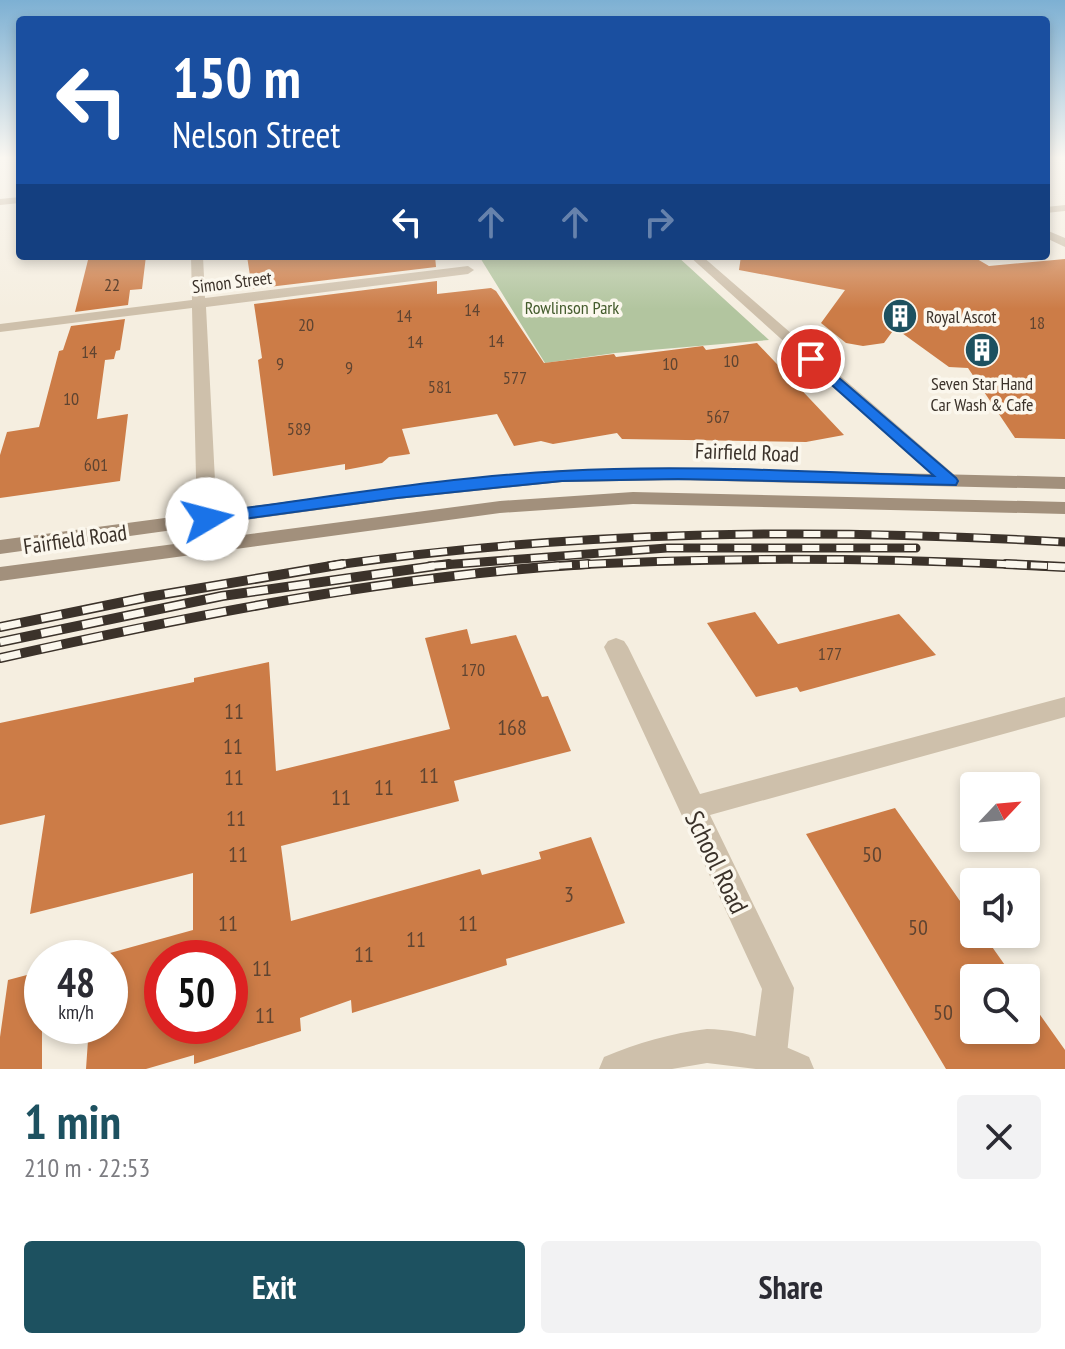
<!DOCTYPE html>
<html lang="en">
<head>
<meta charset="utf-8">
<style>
	body { margin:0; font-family:"PT Sans Narrow",sans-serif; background:#f2f2f3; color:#2b2b33; height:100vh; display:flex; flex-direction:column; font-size:30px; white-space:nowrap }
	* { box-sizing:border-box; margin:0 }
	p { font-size:26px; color:#7c7c81 }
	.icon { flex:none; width:44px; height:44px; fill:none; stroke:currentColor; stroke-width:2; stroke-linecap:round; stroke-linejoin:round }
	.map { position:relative; height:1069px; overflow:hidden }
	.drawer { display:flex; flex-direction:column; background:#fff; flex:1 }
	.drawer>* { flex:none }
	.hud { position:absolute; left:16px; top:16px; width:1034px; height:244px; border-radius:8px; box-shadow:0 4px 12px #0003; background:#1a4fa0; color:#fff; overflow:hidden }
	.needle { width:52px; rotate:64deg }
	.buttons { position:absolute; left:960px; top:772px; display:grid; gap:16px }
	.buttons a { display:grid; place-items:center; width:80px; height:80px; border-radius:8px; background:#fff; box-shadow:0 4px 12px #0003; font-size:40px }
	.speed { position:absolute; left:24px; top:940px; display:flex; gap:16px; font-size:40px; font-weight:700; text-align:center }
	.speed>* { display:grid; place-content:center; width:104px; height:104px; border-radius:50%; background:#fff; box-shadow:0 4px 12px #0003; line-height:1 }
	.speed small { font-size:20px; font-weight:400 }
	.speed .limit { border:12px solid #d22; background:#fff; color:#111 }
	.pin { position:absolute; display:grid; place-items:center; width:68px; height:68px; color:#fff; margin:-34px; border:4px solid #fff; border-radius:50%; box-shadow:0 2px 8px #0007 }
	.me { position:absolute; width:88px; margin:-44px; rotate:82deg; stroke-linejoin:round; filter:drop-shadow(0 0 6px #0008) }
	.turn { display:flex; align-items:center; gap:28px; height:168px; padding:0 24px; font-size:36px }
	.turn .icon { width:104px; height:104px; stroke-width:2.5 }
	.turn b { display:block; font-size:56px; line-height:68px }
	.lanes { display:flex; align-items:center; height:76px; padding:0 24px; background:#0003; justify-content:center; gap:40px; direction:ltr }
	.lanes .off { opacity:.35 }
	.round { display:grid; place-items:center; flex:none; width:84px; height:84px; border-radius:8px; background:#f2f2f3 }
	.overview { display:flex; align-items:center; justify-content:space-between; height:136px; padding:0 24px }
	h1 { font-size:48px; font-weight:800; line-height:60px; color:#1d5160 }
	.action { display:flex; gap:16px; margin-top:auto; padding:16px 24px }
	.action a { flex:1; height:92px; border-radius:8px; background:#1d5160; color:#fff; font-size:32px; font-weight:800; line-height:92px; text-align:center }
	.action a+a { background:#f2f2f3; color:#2b2b33 }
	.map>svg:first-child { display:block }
	.green { fill:#b2c59f }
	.building { fill:#cc7c47; fill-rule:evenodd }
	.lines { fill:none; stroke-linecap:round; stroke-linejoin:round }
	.minor { fill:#cec0ab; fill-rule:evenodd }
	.tertiary { fill:#cec0ab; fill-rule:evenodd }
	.secondary { fill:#a2907c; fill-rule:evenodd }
	.rail-far1-casing { stroke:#3b322a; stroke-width:9 }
	.rail-casing { stroke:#3b322a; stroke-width:10 }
	.rail-far1 { stroke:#fbf7ed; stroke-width:6; stroke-dasharray:17; stroke-linecap:butt }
	.rail { stroke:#fbf7ed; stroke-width:7; stroke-dasharray:21; stroke-linecap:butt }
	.route { fill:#1a73e8; stroke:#114b97; stroke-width:2 }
	.labels { text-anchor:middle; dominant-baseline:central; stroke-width:7; stroke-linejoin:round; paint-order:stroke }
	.far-street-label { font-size:18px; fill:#3b322a; stroke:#fbf7ed }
	.number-label { font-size:18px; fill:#5f4431 }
	.far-park-label { font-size:18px; fill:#435b2c; stroke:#fbf7ed }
	.far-poi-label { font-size:18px; fill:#3b322a; stroke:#fbf7ed; text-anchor:start }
	.street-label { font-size:22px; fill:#3b322a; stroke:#fbf7ed }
	.near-number-label { font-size:22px; fill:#5f4431 }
	.near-street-label { font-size:26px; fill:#3b322a; stroke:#fbf7ed }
</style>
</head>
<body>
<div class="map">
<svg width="1065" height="1069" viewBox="0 0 1065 1069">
	<rect width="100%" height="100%" fill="#f5eee0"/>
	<path class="green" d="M479,256H677L769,340L615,353L545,363Z"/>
	<path class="building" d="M89,256H146L142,289L130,290L128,305L75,312Z
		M247,256H435L436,267L252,289Z
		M741,256H972L989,266L1065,259V439L1015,438L968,368L949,367L895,328L884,343L863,346L846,343L821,323L845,290L739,270Z
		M437,281V294L491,288L496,291L544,363L614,354L616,357L703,346L706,350L757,343L844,435L806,442L622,439L617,433L553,444L541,441L514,446L497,414L402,429L410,454L389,457L382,463L345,470V464L273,476L258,360L262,358L254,304Z
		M125,319L120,350L116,351L114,359L105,360L97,419L128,414L120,481L0,498V455L7,432L39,427L59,351L63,350L71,326Z
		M755,612L778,644L899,614L936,655L800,692L797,687L756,697L707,623Z
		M467,629L471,644L516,635L542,697L548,696L571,751L454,781L459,801L281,846L291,921L480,869L482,875L541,859L539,852L591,837L625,923L506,959L507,965L352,1013L351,1000L300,1018L301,1031L194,1064V1055L146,1069H86L89,1026H110V953L193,930V873L30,914L45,815L0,825V723L194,682V678L269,662L276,771L450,729L425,638ZM162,958H230V1026H162Z
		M895,808L974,921V934H983L1014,978H974V1030H1026V995L1065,1050V1069H946L806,834Z
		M42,971V1069H0V1037L8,980Z"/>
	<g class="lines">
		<path class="minor" d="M20,197V203L0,205V199Z
			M1065,205V211L1046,213V207Z
			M1046,230L1065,238V247L1046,238Z
			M191,256H203L205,298L468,266L474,270L468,274L206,307L217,519L207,525L197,519L192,308L0,332V324L192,300Z
			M689,256H702L957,477L959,481L957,485H943Z
			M616,638L624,641L628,647L700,794L1065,697V717L710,815L794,988L787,1054L782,1066L775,1069L758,1066L753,1054L762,989L604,647L608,641Z"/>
		<path class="tertiary" d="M707,1029C745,1030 775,1041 809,1057L814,1069H756L707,1063L672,1069H599L604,1057C637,1043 672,1033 707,1029Z"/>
		<path class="secondary" d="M678,468L1065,477V489L678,480L562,482L397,499L0,554V540L397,487L562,470Z
			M633,492L1065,502V514L633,504L500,513L0,581V567L500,501Z"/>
		<g class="rail-far1-casing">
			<path id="rail-far1" d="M329,566C576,530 817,528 1065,542
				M429,566L667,548H916
				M555,566C719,556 883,558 1047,566"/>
		</g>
		<g class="rail-casing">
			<path id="rail" d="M1006,564L1065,567
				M0,627L148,597L343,564
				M0,642L222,596L449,564
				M0,658C194,615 389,576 588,564"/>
		</g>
		<use href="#rail-far1" class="rail-far1"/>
		<use href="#rail" class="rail"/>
	</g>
	<linearGradient id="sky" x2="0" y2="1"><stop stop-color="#7db0d3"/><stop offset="0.51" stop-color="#faf7f1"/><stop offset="1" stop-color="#faf7f1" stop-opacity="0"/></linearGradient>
	<rect width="1065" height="309" fill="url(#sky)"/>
	<path class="route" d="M811,354L956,478L958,481L956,485L678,479L562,481L397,498L207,524L198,519L207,513C325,498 444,477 563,471C686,464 810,472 934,476L806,362L804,359Z"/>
	<defs>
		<g id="building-disc" transform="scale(1.8)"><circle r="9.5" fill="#1d5160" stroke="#fbf7ed"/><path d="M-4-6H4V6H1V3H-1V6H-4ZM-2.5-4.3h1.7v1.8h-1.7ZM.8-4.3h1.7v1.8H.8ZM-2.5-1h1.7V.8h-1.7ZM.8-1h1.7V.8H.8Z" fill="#fff"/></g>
	</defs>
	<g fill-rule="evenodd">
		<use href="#building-disc" x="900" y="316"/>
		<use href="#building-disc" x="982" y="350"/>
	</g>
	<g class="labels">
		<g class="far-street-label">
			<text transform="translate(232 282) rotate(-7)">Simon Street</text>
		</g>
		<g class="number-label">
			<text x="112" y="284">22</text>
			<text x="472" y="309">14</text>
			<text x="404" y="315">14</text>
			<text x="1037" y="322">18</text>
			<text x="306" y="324">20</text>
			<text x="496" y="340">14</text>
			<text x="415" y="341">14</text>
			<text x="89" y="351">14</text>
			<text x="731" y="360">10</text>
			<text x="280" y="363">9</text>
			<text x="670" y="363">10</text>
			<text x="349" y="367">9</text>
			<text x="515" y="377">577</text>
			<text x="440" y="386">581</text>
			<text x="71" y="398">10</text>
			<text x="718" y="416">567</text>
			<text x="299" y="428">589</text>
			<text x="96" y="464">601</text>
			<text x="830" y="653">177</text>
			<text x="473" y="669">170</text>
		</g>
		<g class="far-park-label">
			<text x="572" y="307">Rowlinson Park</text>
		</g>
		<g class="far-poi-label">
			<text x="926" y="316">Royal Ascot</text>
			<text x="982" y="383" text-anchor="middle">Seven Star Hand<tspan x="982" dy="21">Car Wash &amp; Cafe</tspan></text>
		</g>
		<g class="street-label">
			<text transform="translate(747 452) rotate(2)">Fairfield Road</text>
			<text transform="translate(75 539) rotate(-8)">Fairfield Road</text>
		</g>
		<g class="near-number-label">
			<text x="234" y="711">11</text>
			<text x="512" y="727">168</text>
			<text x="233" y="746">11</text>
			<text x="429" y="775">11</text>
			<text x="234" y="777">11</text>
			<text x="384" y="787">11</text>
			<text x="341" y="797">11</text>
			<text x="236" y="818">11</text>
			<text x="238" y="854">11</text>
			<text x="872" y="854">50</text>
			<text x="569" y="894">3</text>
			<text x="228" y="923">11</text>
			<text x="468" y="923">11</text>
			<text x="918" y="927">50</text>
			<text x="416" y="939">11</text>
			<text x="364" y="954">11</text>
			<text x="262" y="968">11</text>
			<text x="943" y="1012">50</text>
			<text x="265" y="1015">11</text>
		</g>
		<g class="near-street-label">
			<text transform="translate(717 862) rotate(64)">School Road</text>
		</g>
	</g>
</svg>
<div class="buttons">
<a><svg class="needle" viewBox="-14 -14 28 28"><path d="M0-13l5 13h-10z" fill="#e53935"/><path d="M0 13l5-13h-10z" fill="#7c7c81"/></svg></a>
<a><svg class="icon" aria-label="sound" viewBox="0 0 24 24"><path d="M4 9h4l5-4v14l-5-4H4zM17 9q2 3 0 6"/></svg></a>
<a><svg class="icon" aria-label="search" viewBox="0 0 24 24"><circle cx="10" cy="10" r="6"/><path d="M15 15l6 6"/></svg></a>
</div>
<div class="speed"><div>48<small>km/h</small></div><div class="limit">50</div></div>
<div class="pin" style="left:811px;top:359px;background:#d93025"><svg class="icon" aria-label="arrive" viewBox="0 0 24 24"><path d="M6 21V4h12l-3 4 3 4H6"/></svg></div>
<svg class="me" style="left:207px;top:519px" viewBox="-20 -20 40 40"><circle r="19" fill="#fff"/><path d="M0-13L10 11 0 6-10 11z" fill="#1a73e8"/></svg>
<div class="hud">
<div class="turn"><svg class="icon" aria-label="left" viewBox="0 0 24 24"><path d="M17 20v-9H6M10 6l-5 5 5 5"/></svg><div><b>150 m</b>Nelson Street</div></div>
<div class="lanes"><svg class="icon" aria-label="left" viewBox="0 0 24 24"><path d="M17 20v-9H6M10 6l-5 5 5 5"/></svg><svg class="icon off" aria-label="ahead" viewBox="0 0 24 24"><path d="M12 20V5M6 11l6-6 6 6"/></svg><svg class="icon off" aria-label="ahead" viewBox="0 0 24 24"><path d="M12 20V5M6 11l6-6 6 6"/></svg><svg class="icon off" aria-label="right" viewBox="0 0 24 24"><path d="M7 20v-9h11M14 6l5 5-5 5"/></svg></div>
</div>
</div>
<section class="drawer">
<div class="overview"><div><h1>1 min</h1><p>210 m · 22:53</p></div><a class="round"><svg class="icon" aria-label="close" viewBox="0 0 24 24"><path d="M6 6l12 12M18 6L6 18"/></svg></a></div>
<div class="action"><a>Exit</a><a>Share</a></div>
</section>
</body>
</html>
